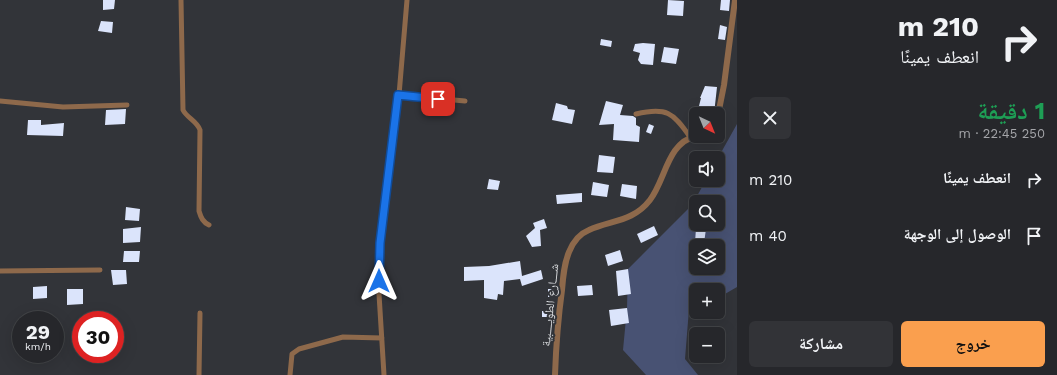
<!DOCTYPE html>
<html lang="ar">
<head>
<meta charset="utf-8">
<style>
	body { margin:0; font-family:"Work Sans","Noto Naskh Arabic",sans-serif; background:#323337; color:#f1f3f6; direction:rtl; height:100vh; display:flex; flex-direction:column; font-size:15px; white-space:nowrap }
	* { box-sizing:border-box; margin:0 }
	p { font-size:13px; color:#a4a5a9 }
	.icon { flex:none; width:22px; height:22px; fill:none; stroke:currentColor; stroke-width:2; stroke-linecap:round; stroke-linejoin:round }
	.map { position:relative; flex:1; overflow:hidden; direction:ltr }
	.sheet { display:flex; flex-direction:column; background:#26272b; width:320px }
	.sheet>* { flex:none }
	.hud { background:#26272b; color:#f1f3f6; overflow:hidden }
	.needle { width:26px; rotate:137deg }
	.tools { position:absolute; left:689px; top:107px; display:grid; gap:8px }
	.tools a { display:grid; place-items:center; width:36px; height:36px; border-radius:6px; background:#26272b; box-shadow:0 4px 16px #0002,0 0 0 1px #424447; font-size:20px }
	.speed { position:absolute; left:12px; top:311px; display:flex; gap:8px; font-size:20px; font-weight:700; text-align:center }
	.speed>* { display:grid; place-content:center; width:52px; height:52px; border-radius:50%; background:#26272b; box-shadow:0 4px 16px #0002,0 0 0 1px #424447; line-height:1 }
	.speed small { font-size:10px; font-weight:400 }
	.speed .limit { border:6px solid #d22; background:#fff; color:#111 }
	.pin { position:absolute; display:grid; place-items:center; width:34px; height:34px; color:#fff; margin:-17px; border-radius:8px; box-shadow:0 2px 6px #0006 }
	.me { position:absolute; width:44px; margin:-22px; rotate:0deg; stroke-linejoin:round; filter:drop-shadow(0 0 3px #0008) }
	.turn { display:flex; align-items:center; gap:14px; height:84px; padding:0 12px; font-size:18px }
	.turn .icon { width:52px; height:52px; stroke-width:2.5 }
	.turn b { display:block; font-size:28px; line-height:34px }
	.round { display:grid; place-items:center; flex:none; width:42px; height:42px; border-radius:6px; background:#323337 }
	.head { display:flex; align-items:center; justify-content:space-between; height:68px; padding:0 12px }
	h1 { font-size:24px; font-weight:700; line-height:30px; color:#1e9e55 }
	.cta { display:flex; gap:8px; margin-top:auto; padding:8px 12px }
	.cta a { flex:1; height:46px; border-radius:6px; background:#fa9f4e; color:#111; font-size:16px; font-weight:700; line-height:46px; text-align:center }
	.cta a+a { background:#323337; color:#f1f3f6 }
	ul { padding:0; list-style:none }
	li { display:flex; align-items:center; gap:12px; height:56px; padding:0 12px }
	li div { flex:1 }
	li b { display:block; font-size:15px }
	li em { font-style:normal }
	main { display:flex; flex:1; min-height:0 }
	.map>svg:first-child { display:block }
	.green { fill:#485273; fill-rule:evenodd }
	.building { fill:#dbe4fb }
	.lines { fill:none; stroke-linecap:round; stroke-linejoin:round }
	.minor { stroke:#8e694b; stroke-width:5 }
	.tertiary { stroke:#8e694b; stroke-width:6 }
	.route-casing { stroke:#114b97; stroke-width:10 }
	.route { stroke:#1a73e8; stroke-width:7 }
	.labels { text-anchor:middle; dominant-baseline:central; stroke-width:4; stroke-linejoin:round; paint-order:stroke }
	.street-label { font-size:12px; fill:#d7d9dc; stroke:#323439 }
</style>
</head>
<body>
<main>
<section class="sheet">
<div class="hud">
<div class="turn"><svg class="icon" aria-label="right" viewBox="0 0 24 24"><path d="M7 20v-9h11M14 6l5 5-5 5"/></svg><div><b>210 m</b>انعطف يمينًا</div></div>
</div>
<div class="head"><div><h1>1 دقيقة</h1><p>250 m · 22:45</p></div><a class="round"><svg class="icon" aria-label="close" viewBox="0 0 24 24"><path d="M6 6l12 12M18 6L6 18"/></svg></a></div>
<ul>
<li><svg class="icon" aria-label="right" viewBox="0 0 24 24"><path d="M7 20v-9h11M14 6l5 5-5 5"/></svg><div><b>انعطف يمينًا</b></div><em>210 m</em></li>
<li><svg class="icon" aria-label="arrive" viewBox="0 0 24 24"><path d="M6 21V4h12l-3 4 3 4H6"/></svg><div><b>الوصول إلى الوجهة</b></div><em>40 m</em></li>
</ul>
<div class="cta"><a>خروج</a><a>مشاركة</a></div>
</section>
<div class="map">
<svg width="737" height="375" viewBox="0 0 737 375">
	<rect width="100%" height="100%" fill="#323439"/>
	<path class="green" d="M737,124V287L718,298V290H696V306L689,309L685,359L698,375H646L623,350L627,308L628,269L692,205L706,180H718V158ZM696,202H718V224H696ZM696,246H718V268H696Z"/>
	<path class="building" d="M103,0H115L114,9L103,10Z
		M668,0L684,1L683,16L667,15Z
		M721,0H730L729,11L720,10Z
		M101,21L113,22L112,33L98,31Z
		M720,25L727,27L725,40L718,39Z
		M601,39L612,41L611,47L600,45Z
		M643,43L655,44L653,65L641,64L638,60L640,53L633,51L635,44Z
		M664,47L679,49L676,64L661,62Z
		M705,86L717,87L714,114H697L701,98H700Z
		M606,101L623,105L620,115L633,116L636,118V125L640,127L639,142L613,140L614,124L599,125Z
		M556,103L567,106L568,109L575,110L572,124L552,120Z
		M126,109L125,124L105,125L106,110Z
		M28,120H41V125L64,123L63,136L27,135Z
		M649,124L654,126L651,134L646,132Z
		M599,155L615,157L613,173L597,172Z
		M489,179L500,181L498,190L487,189Z
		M593,182L609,185L607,197L591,195Z
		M622,184L637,186L636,199L620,196Z
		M582,193V202L557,204L556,195Z
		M126,207L140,209L139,221L125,220Z
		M544,219L547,228L540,230L541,246L532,247L526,236L535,228L533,223Z
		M654,226L658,235L641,243L637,234Z
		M141,227L140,242L123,243V229Z
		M696,228L706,229L704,243H695Z
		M620,250L623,261L608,266L605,255Z
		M124,251H140L139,262H123Z
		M520,261L522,276L541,270L543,279L522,286L520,279L504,281L503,295L498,294L497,300L484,298V280L464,281V267L489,266Z
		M628,269L631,294L618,296L616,271Z
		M111,270H126L127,284L113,285Z
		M592,285L593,295L578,296L577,286Z
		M47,286V298L33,299V287Z
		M67,289H83V304L67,305Z
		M548,289H554V297H548Z
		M627,308L629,323L611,326L609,310Z
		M542,311H546L547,313V311H553V317H542Z"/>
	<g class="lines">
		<path class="minor" d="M181,0L183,110C187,118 197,121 200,130L199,211C201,218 203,222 209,225
			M399,95L465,101
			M0,101L63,107L127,105
			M636,114C666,107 673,112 690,137
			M0,271L100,270
			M199,375L200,313
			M290,375L292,354L299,349L343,337L382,338
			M384,375L379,294L380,243L399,95L407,0"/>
		<path class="tertiary" d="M718,115L724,85L735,0
			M555,375C556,347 558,319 562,290C563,277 564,264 569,252C573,242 579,234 589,230C611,220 633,222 650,200C666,179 667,143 696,136"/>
	</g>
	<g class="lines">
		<g class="route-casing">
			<path id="route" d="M379,281L380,243L398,95L438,99"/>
		</g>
		<use href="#route" class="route"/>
	</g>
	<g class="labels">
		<g class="street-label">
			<text transform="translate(550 305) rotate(-84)">شــــارع الطويــــبية</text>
		</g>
	</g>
</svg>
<div class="tools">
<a><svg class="needle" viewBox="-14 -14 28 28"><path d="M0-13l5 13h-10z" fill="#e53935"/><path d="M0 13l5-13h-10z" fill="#a4a5a9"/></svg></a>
<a><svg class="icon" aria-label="sound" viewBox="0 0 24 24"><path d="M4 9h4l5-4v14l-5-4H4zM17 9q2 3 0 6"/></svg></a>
<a><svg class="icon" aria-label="search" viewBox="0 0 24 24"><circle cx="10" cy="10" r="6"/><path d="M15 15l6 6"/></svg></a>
<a><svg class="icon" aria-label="layers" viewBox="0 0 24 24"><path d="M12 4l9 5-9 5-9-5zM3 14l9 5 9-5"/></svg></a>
<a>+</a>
<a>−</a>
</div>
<div class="speed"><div>29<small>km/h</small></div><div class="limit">30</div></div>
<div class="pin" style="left:438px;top:99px;background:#d93025"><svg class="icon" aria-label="arrive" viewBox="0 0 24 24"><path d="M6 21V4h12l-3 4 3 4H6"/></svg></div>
<svg class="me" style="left:379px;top:281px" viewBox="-20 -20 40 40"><path d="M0-17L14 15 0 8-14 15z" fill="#1a73e8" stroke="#fff" stroke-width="4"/></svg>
</div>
</main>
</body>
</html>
